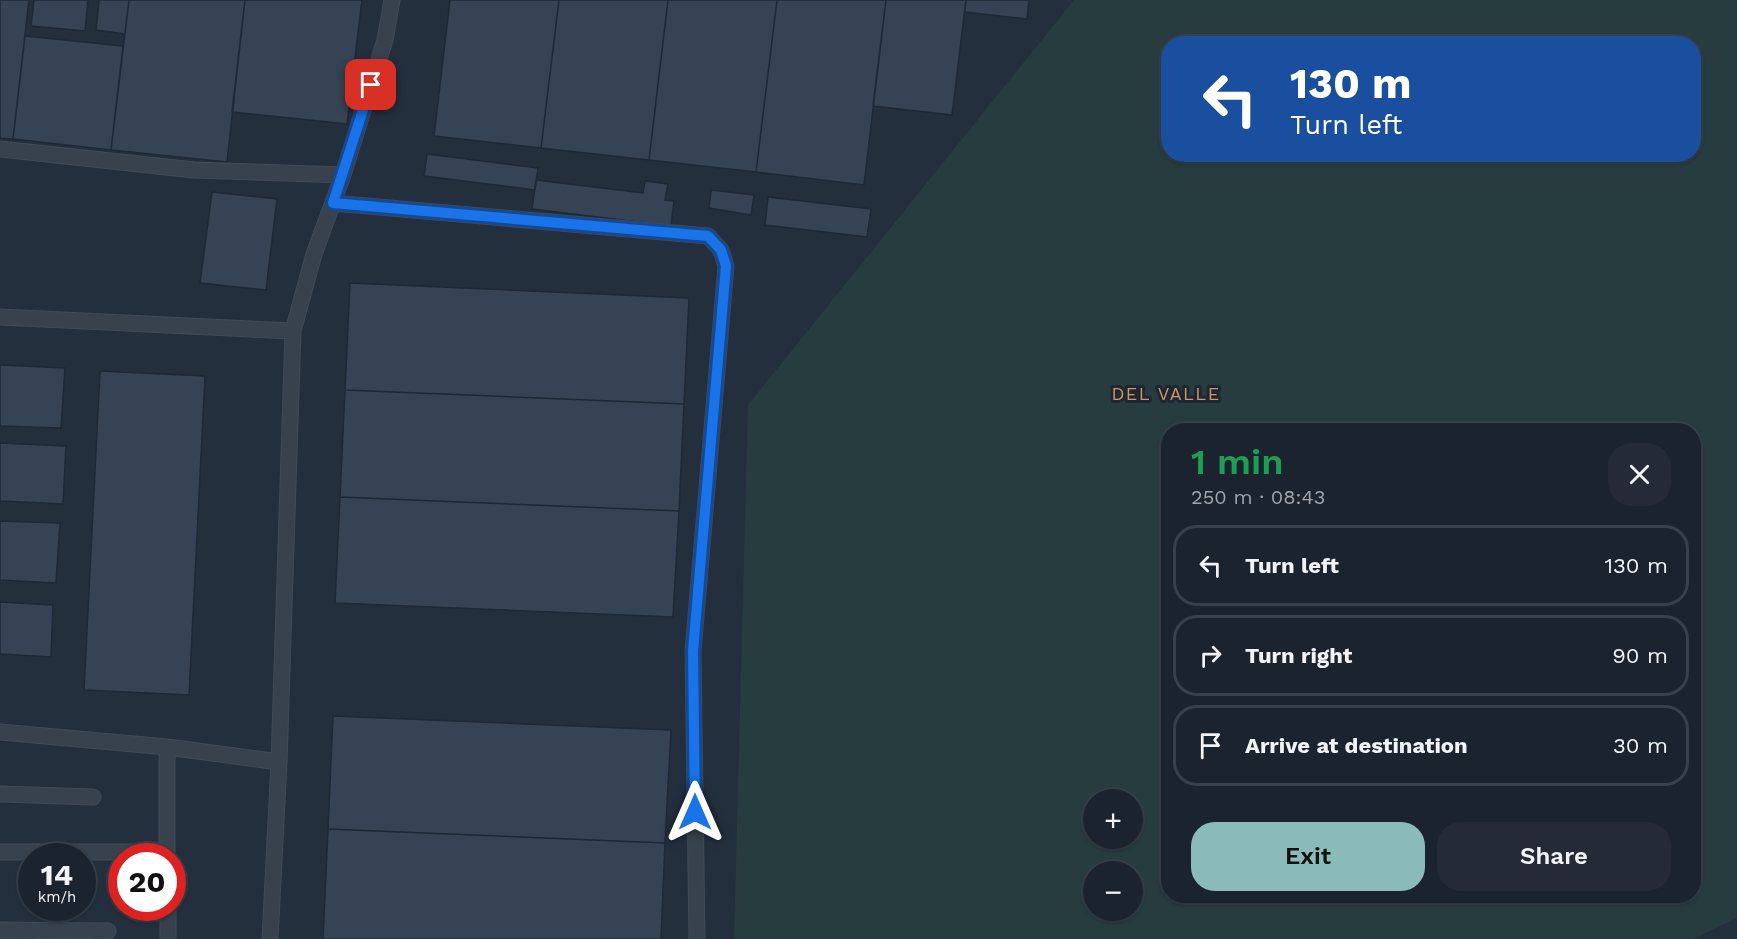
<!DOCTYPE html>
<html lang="en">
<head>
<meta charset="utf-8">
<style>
	body { margin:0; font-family:"Work Sans",sans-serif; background:#242b36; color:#f1f3f6; height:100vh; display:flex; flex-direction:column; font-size:22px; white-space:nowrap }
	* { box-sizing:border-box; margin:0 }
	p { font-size:20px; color:#a0a4aa }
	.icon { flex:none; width:33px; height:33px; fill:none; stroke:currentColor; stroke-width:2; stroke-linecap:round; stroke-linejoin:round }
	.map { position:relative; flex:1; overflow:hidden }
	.sheet { position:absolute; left:1161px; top:423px; width:540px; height:480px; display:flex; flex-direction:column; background:#1b232e; border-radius:24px; box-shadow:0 2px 4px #0004,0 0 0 2px #39404a }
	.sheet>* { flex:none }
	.top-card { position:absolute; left:1161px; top:36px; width:540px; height:126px; border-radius:24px; box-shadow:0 2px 4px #0004,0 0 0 2px #39404a; background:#1a4fa0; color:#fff; overflow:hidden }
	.controls { position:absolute; left:1083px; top:789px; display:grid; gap:12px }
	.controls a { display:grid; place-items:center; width:60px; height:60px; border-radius:50%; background:#1b232e; box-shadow:0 2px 4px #0004,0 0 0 2px #39404a; font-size:30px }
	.speed { position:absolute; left:18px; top:843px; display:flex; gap:12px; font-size:30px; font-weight:700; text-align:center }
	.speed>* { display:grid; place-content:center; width:78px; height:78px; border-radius:50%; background:#1b232e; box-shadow:0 2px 4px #0004,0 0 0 2px #39404a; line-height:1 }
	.speed small { font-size:15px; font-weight:400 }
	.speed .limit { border:9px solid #d22; background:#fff; color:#111 }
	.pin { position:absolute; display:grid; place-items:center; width:51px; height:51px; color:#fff; margin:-26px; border-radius:12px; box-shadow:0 3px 9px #0006 }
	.me { position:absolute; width:66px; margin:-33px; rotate:0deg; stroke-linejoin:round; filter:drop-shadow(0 0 4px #0008) }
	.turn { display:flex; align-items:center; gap:21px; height:126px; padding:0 30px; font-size:27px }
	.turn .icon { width:78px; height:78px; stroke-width:2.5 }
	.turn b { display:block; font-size:42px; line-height:51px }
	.round { display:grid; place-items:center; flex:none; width:63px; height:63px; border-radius:24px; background:#242b36 }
	.overview { display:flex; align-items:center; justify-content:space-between; height:102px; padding:0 30px }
	h1 { font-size:36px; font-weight:600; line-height:45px; color:#1e9e55 }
	.primary-button { display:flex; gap:12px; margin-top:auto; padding:12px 30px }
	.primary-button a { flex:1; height:69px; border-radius:24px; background:#8bbbb9; color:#111; font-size:24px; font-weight:600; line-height:69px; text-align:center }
	.primary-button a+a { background:#242b36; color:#f1f3f6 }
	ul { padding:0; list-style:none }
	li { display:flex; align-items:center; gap:18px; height:81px; margin:0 12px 9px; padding:0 18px; border:3px solid #39404a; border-radius:24px }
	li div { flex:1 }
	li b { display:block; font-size:22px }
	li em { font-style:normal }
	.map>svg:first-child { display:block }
	.green { fill:#263c3f; fill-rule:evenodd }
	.building { fill:#364354; stroke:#1f2835; stroke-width:1.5 }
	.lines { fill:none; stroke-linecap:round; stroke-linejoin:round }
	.lane-casing { stroke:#414a57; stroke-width:17 }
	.lane { stroke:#38414e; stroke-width:15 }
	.route-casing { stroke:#114b97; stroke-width:15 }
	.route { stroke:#1a73e8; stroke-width:10 }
	.labels { text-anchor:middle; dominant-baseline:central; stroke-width:6; stroke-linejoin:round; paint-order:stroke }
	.neighbourhood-label { font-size:18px; letter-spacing:1.5px; fill:#d59563; stroke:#1d2633 }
</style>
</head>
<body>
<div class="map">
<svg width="1737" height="939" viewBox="0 0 1737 939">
	<rect width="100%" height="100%" fill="#242f3e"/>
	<path class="green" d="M1074,0H1737V918L1693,939H734L748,405ZM1168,44H1694V154H1168ZM1168,430H1694V896H1168ZM1094,800H1132V838H1094ZM1094,872H1132V910H1094Z"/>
	<path class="building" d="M0,0H29L13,139L0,138Z
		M34,0H88L85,31L31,26Z
		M99,0H129L125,34L96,30Z
		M129,0H245L227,162L111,150Z
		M245,0H362L347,124L232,112Z
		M450,0H559L541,148L434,136Z
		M559,0H668L649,160L541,148Z
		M668,0H777L756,172L649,160Z
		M777,0H886L864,185L756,172Z
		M886,0H966L952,115L873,106Z
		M966,0H1029L1027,19L965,12Z
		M25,36L123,46L111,150L13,139Z
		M427,154L538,168L535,190L424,176Z
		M536,180L643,193L645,181L668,184L665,200L674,201L671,226L532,209Z
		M711,190L754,195L751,215L709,208Z
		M212,192L277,199L266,290L200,283Z
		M768,197L871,209L867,237L765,225Z
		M350,283L689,298L684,404L345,390Z
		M0,365L65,368L61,428L0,426Z
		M100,371L205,376L189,695L84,690Z
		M345,390L684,404L679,511L340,497Z
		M0,443L66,446L63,504L0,501Z
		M340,497L679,511L673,617L335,603Z
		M0,521L60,523L56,583L0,580Z
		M0,602L53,605L51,657L0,654Z
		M333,716L671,730L665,843L328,829Z
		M328,829L665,843L661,939H323Z"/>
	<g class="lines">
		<g class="lane-casing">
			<path id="lane" d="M0,149L194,170L343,175
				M333,203L708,236L721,250L726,266L693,651L697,939
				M0,317L293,331
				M0,732L167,747L279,762
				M167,747V856
				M0,794L93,797
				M0,852H167
				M168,908V939
				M0,930L108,931
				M270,939L279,762L293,331L314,254L343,175L385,40L392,0"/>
		</g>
		<use href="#lane" class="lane"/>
	</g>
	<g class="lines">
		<g class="route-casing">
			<path id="route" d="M371,85L333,203L708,236L721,250L726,266L693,651L695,812"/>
		</g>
		<use href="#route" class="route"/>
	</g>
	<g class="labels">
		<g class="neighbourhood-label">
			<text x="1166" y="393">DEL VALLE</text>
		</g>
	</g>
</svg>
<div class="controls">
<a>+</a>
<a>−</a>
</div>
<div class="speed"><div>14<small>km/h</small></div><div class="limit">20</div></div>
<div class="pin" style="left:371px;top:85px;background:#d93025"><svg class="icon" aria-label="arrive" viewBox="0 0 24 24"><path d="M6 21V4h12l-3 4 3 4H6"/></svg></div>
<svg class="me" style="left:695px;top:812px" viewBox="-20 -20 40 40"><path d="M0-17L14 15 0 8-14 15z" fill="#1a73e8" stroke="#fff" stroke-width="4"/></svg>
<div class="top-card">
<div class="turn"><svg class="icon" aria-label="left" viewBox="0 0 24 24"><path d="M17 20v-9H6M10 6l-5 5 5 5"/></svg><div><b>130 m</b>Turn left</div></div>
</div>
<section class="sheet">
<div class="overview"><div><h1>1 min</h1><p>250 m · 08:43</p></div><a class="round"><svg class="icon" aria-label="close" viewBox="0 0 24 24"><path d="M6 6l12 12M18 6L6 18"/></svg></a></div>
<ul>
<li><svg class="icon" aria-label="left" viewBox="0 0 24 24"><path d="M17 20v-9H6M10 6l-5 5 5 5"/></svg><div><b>Turn left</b></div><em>130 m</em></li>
<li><svg class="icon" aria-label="right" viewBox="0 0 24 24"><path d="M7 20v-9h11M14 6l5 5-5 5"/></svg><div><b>Turn right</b></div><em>90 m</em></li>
<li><svg class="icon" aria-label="arrive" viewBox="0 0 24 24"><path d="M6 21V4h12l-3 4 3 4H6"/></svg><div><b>Arrive at destination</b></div><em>30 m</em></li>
</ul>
<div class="primary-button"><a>Exit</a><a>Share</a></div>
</section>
</div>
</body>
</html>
